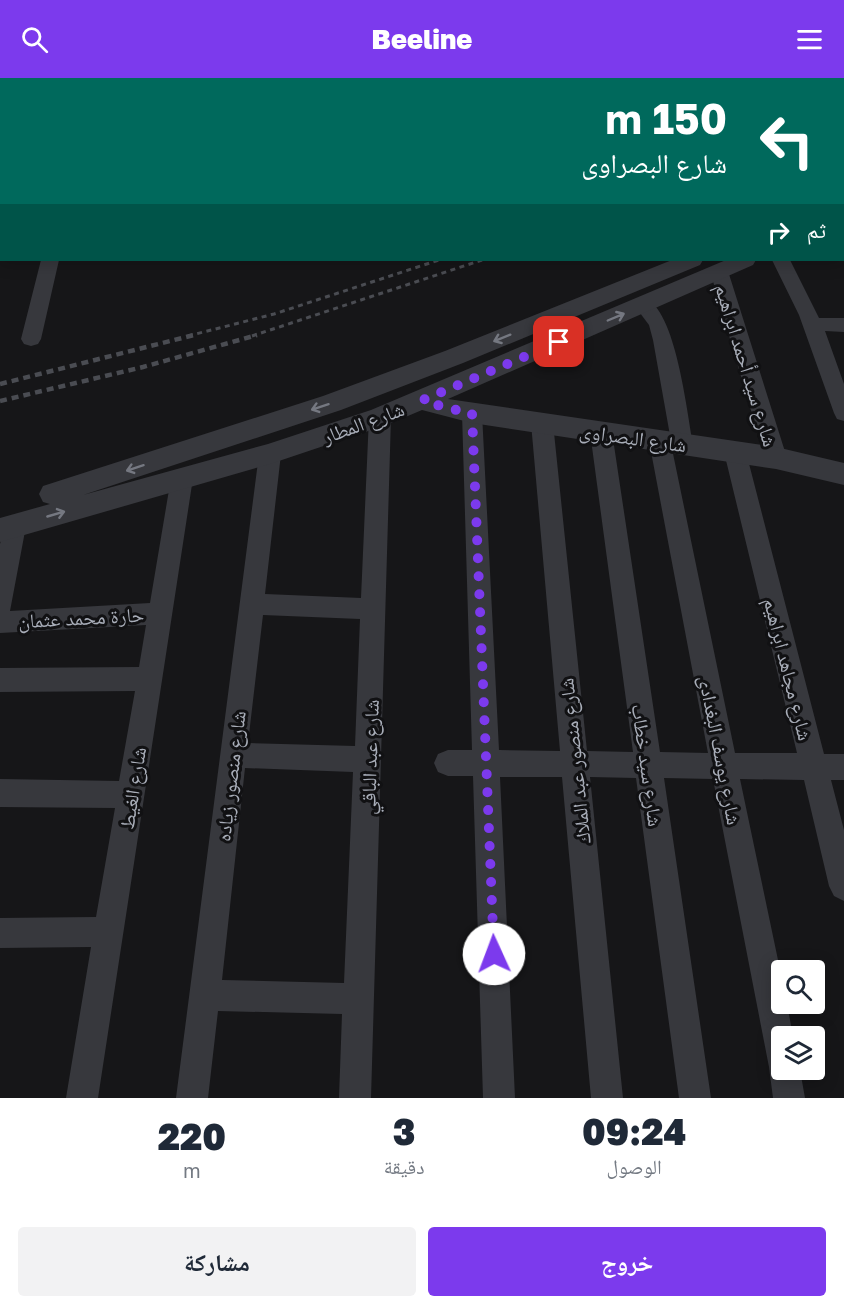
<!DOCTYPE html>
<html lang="ar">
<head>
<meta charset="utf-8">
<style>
	body { margin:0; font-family:"Golos Text","Noto Naskh Arabic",sans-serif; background:#f2f2f3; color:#1f2937; direction:rtl; height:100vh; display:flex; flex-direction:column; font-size:22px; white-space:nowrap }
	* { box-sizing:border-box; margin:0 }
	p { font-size:20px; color:#747a83 }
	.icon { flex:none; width:33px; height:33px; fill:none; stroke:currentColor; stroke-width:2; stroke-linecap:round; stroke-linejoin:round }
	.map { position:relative; height:1020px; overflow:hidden; direction:ltr }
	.sheet { display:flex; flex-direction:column; background:#fff; flex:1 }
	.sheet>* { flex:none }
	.guide { position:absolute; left:0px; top:0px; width:844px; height:183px; box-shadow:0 3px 15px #0003; direction:rtl; background:#00695c; color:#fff; overflow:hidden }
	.controls { position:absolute; left:771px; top:882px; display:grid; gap:12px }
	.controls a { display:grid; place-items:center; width:54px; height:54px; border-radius:6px; background:#fff; box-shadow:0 3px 15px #0003; font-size:30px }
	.pin { position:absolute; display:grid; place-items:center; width:51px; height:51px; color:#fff; margin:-26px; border-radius:12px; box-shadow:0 3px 9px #0006 }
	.me { position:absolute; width:66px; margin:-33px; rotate:358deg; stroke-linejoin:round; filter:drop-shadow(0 0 4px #0008) }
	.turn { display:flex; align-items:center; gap:21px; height:126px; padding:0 18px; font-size:27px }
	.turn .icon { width:78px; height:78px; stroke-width:2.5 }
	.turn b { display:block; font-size:42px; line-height:51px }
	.then { display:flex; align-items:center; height:57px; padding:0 18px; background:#0003; gap:12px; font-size:22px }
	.eta { display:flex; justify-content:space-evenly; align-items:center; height:102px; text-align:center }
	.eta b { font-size:36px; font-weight:800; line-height:42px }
	.primary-button { display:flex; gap:12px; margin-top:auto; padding:12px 18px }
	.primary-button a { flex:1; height:69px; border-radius:6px; background:#7c3aed; color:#fff; font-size:24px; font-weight:800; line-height:69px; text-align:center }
	.primary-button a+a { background:#f2f2f3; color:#1f2937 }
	header { display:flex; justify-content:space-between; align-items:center; height:78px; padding:0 18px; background:#7c3aed; color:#fff; font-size:27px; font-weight:800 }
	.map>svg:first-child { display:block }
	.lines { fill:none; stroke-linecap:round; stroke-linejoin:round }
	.service { fill:#37383d; fill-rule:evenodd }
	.minor { fill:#37383d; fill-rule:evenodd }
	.tertiary { fill:#37383d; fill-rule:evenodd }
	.secondary { fill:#45474d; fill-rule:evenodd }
	.rail-far1 { stroke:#4a4c52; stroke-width:3; stroke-dasharray:5 4.5; stroke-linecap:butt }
	.rail { stroke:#4a4c52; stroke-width:4.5; stroke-dasharray:7 5; stroke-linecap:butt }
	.oneway { stroke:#757881 }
	.route { stroke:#7c3aed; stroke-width:10; stroke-dasharray:0 18 }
	.labels { text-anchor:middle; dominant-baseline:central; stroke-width:6; stroke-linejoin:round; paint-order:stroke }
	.street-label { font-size:20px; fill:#a8adb8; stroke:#111113 }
</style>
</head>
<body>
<header><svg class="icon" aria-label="menu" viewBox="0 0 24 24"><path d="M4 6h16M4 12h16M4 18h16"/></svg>Beeline<svg class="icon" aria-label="search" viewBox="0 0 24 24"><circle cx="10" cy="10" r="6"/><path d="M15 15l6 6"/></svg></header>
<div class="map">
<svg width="844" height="1020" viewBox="0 0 844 1020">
	<rect width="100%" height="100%" fill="#161618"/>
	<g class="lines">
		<path class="service" d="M2,128V134L0,135V129Z"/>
		<path class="minor" d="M29,0H45V2H30Z
			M728,0H744L727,2Z
			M759,0H775L758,2Z
			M41,182H59L41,261L38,266L31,268L24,266L21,261Z
			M772,182H790L819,240H844V254L825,253L844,306V343L837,341L834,335L799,237Z
			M719,187L726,189L728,193L787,380L784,386L776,388L768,386L765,380L710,193L712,189Z
			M644,220C676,230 687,335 693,366L690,372L682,374L674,372L671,366L735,675H797L724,374L727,368L735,366L743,368L746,374L824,676H844V702H831L844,752V823L834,818L829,808L804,702L740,701L782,901V926H787L793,958H782V992H800L805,1020H773L769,989L713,701L664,700L711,1020H679L636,700L590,699L623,1020H591L562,699H500L515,1020H483L473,698H448L438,694L434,685L438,676L448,672H472L462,335L465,329L472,327L479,329L482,335L499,672L560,673L531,345L535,339L542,337L549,339L553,345L587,673L633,674L590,354L593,348L601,346L609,348L612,354L660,674L708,675L649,363L652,357L660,355L668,357L671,363L653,262L649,247L634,227L637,222Z
			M380,331L387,333L391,339L371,1020H339L342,936L218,933L208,1020H176L259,376L262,370L270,368L278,370L281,376L265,516L361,520L369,339L373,333ZM263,537L360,541L355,668L248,665ZM245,690L353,694L344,905L222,902Z
			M182,391L190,394L193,400L98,1020H66L91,869L0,870V840L96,839L115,730L0,729V701L119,703L135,613L0,614V590L139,589L146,547L0,555V466L7,441L15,439L23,441L26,448L10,533L150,525L171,400L174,394Z"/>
		<path class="tertiary" d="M843,104H844V118H843Z
			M843,132H844V146H843Z
			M672,182H703L700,187L463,285L341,332L83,417L268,366L371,332L726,182H756L753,187L448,321L776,369L844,385V407L776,391L472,345L422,332L389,346L270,386L0,464V440L50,426L43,424L39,416L43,408L323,318L445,273Z"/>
		<path class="secondary" d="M155,0H175L154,2Z
			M181,0H201L180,2Z
			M0,66H2V80H0Z"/>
		<path class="rail-far1" d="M188,258L274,236L439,182
			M252,258L482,182"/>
		<path class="rail" d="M0,306L194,257
			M0,323L143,289L257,257"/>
	</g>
	<defs><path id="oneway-shaft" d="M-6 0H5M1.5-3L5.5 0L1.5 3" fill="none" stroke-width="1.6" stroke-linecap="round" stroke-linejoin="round" transform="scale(1.5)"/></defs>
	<g class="oneway">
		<use href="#oneway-shaft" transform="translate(616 239) rotate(-23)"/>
		<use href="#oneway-shaft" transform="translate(502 260) rotate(158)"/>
		<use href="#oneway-shaft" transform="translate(320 329) rotate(162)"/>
		<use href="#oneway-shaft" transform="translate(135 390) rotate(162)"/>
		<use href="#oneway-shaft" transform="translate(56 436) rotate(-16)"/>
	</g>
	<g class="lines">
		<path class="route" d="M494,876L472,335L446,330L423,322L559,264"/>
	</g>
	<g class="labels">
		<g class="street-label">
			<text transform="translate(747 287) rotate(73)">شارع سيد أحمد ابراهيم</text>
			<text transform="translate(363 344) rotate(-20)">شارع المطار</text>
			<text transform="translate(633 359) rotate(8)">شارع البصراوى</text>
			<text transform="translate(81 539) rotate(-3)">حارة محمد عثمان</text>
			<text transform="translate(789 591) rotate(76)">شارع مجاهد ابراهيم</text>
			<text transform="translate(721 672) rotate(79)">شارع يوسف البغدادى</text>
			<text transform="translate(369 679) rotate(-88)">شارع عبد الباقي</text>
			<text transform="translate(574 683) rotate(-96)">شارع منصور عبد الملاك</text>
			<text transform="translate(648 687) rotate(82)">شارع سيد خطاب</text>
			<text transform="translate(230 698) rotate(-83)">شارع منصور زياده</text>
			<text transform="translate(132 710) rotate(-81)">شارع الغيط</text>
		</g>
	</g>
</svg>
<div class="controls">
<a><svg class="icon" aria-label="search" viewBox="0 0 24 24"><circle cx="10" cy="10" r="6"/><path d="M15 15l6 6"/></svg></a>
<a><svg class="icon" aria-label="layers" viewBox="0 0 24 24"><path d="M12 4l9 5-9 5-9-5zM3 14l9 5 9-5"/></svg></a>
</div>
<div class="pin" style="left:559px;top:264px;background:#d93025"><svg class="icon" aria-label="arrive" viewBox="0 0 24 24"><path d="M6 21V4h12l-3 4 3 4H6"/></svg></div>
<svg class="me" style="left:494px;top:876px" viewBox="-20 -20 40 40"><circle r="19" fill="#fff"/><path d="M0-13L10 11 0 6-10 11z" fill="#7c3aed"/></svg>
<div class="guide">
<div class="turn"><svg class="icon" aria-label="left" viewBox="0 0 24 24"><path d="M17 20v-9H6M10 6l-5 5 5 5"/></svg><div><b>150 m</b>شارع البصراوى</div></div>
<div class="then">ثم<svg class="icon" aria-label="right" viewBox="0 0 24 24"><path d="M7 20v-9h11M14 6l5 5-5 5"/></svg></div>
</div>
</div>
<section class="sheet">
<div class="eta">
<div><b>09:24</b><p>الوصول</p></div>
<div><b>3</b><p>دقيقة</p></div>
<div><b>220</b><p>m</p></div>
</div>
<div class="primary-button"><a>خروج</a><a>مشاركة</a></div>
</section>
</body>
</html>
